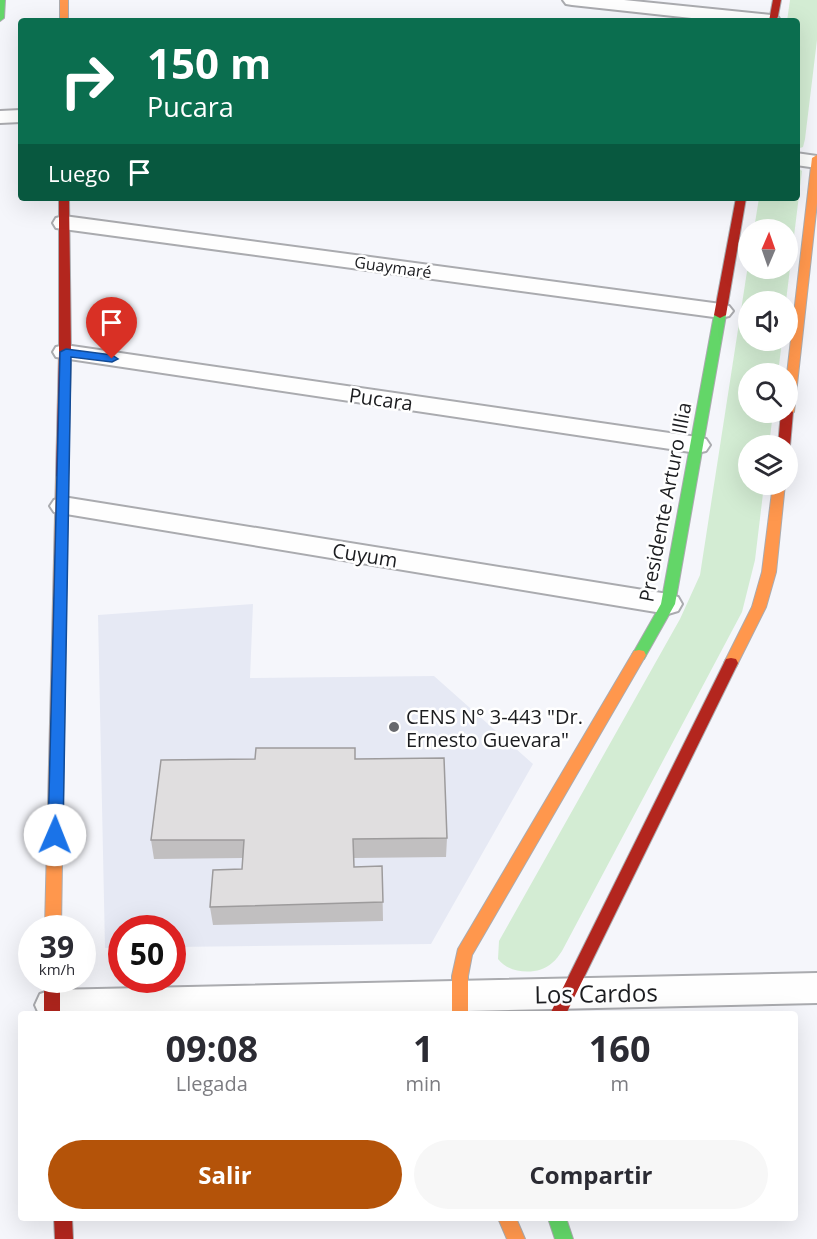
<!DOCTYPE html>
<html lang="es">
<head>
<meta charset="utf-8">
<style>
	body { margin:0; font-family:"Open Sans",sans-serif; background:#f7f7f7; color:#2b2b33; height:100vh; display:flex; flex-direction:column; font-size:22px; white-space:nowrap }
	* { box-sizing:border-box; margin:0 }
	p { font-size:20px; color:#7c7c81 }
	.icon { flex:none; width:33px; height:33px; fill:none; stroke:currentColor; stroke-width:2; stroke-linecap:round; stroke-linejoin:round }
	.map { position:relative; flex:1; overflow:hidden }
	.panel { position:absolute; left:18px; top:1011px; width:780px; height:210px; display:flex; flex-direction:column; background:#fff; border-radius:6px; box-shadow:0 6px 24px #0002 }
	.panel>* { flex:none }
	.hud { position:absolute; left:18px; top:18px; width:782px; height:183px; border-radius:6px; box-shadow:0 6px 24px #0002; background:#0b6e4f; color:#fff; overflow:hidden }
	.needle { width:39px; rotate:2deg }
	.buttons { position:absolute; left:738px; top:219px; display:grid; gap:12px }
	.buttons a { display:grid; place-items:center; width:60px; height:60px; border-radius:50%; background:#fff; box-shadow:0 6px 24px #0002; font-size:30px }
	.speed { position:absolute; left:18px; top:915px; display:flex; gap:12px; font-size:30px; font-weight:700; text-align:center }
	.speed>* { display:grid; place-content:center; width:78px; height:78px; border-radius:50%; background:#fff; box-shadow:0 6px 24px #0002; line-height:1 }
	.speed small { font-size:15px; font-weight:400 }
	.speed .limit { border:9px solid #d22; background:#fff; color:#111 }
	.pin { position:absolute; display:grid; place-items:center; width:51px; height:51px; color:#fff; margin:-62px -26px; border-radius:50% 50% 50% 0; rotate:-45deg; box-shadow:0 0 6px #0007 }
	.pin .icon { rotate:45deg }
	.me { position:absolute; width:66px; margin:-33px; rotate:1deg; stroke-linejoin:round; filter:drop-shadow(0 0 4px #0008) }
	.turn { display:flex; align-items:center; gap:21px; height:126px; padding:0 30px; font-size:27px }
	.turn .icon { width:78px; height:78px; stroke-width:2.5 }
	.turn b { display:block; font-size:42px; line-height:51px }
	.then { display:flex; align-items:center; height:57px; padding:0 30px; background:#0003; gap:12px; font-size:22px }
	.eta { display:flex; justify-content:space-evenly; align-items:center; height:102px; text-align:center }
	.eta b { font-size:36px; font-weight:700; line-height:42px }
	.button { display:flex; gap:12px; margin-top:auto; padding:12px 30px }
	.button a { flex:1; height:69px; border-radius:36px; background:#b45309; color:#fff; font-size:24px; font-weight:700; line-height:69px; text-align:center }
	.button a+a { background:#f7f7f7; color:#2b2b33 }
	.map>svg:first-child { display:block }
	.built { fill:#e6e9f4 }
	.green { fill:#d3ecd3 }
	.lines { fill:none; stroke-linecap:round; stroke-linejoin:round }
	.street-casing { stroke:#aaabaf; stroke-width:4 }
	.fast-casing { stroke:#aaabaf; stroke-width:2 }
	.slow-casing { stroke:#aaabaf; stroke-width:2 }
	.jam-casing { stroke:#aaabaf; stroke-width:2 }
	.street { fill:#fefefe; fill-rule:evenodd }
	.fast { fill:#63d668; fill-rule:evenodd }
	.slow { fill:#ff974d; fill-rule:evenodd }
	.jam { fill:#b3261e; fill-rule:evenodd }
	.wall { fill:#c1bfc0 }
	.building { fill:#e0dedf; stroke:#9d9b9c; stroke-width:1.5 }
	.route { fill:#1a73e8; stroke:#114b97; stroke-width:1.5 }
	.poi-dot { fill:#68696d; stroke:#fff; stroke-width:2 }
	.labels { text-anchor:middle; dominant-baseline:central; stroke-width:5; stroke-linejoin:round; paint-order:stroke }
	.far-street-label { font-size:16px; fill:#1c1d20; stroke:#fff }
	.street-label { font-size:20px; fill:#1c1d20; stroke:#fff }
	.poi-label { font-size:20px; fill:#1c1d20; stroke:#fff; text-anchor:start }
	.near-street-label { font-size:24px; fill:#1c1d20; stroke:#fff }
</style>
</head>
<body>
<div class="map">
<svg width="817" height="1239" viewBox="0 0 817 1239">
	<rect width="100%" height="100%" fill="#f5f6fb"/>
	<path class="built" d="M253,604L250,678L434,676L533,764L431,944L173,947L172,928H122L121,948H105L98,615Z"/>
	<path class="green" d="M790,0H817V40L805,139L803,147L797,149L796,21H787Z
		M797,167L802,171L786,301L748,302V340L782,341L778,373L748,374V412L773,413L769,445L748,446V484L764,485L755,560L742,612L562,951C559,955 556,960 552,963C538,976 509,974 498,959L499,941L680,619L700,575L748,265V268H788V230L754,229L759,198H796Z"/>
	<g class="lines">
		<g class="street-casing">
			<path id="street" d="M563,0H624L771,15L778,17L780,21H719L572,5L566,4Z
				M21,110V122L0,123V111Z
				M796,153L817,156V168L796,165Z
				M64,216L721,304L729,306L733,311L729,316L721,318L56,228L53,223L56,218Z
				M65,345L697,437L706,439L710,445L706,451L697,453L56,357L53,352L56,347Z
				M63,497L668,594L678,597L682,604L678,611L668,614L54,512L50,506L54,500Z
				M817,973V1003L335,1014H39L35,1005L40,994L52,990Z"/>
		</g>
		<g class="fast-casing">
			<path id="fast" d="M0,0H5L4,18L0,21Z
				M720,312L726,315L675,604L644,659H634L632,655L661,604L714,315Z
				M548,1218H566L573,1239H555Z"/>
		</g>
		<g class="slow-casing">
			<path id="slow" d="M60,0H68V21H60Z
				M817,155V203L794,412L788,416L782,412H788L787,374L812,158Z
				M62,472L68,476L61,928H45L56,476Z
				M773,484H785L776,572L766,607L736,667H726L724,663L752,607L762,572Z
				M639,650L644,651L646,655L472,955L468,976V1014H452V976L458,949L634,651Z
				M498,1218H516L525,1239H507Z"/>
		</g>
		<g class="jam-casing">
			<path id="jam" d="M773,0H781L777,21H769Z
				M59,198H69L71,352L68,476L62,480L56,476L59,352Z
				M736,198H746L726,315L720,318L714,315Z
				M788,408L793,412L790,446L788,449V446H778L781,412H788Z
				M731,658L736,659L738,663L566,1014H550L724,663L726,659Z
				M44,980H60V1014H44Z
				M54,1218H72L73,1239H55Z"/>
		</g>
		<use href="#street" class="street"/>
		<use href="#fast" class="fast"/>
		<use href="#slow" class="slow"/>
		<use href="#jam" class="jam"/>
	</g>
	<path class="wall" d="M255,759H355L447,838L446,857L354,858V867L382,866L383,921L213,925L210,907L242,869L243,858L154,859L151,840Z"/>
	<path class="building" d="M256,748H355V759L444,758L447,838L353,839L354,867L382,866L383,902L210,907L213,870L242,869L244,840H151L161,760L255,759Z"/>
	<path class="route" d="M66,349L112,355L118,359L112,362L71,357L63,835L61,839L55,841L50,839L48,835L60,352Z"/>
	<circle class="poi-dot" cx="394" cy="727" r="6"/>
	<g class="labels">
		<g class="far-street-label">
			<text transform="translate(393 267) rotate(8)">Guaymaré</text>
		</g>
		<g class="street-label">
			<text transform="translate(381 399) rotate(8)">Pucara</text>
			<text transform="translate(665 502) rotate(-79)">Presidente Arturo Illia</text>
			<text transform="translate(365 555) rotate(9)">Cuyum</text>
		</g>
		<g class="poi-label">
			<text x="406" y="716">CENS N° 3-443 "Dr.<tspan x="406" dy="23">Ernesto Guevara"</tspan></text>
		</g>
		<g class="near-street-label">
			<text transform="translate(596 993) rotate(-1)">Los Cardos</text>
		</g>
	</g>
</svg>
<div class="buttons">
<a><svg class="needle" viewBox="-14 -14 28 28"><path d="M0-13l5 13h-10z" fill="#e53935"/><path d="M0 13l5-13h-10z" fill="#7c7c81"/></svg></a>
<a><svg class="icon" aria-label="sound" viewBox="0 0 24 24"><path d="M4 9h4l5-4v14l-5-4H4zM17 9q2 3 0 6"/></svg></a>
<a><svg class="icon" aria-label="search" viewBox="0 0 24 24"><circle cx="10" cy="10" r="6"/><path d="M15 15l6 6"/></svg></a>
<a><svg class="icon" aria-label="layers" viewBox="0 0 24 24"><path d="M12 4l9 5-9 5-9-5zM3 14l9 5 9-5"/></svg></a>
</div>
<div class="speed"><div>39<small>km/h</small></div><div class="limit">50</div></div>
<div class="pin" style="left:112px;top:359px;background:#d93025"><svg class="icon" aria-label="arrive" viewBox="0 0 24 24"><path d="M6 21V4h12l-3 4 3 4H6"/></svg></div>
<svg class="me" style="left:55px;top:835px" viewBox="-20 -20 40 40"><circle r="19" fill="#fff"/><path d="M0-13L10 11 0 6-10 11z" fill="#1a73e8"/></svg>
<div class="hud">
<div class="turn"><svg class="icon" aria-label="right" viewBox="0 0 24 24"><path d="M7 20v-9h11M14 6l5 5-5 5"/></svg><div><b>150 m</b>Pucara</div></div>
<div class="then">Luego<svg class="icon" aria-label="arrive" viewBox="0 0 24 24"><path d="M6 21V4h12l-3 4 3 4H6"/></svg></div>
</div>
<section class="panel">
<div class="eta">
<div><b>09:08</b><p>Llegada</p></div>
<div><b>1</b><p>min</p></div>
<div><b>160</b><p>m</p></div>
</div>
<div class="button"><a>Salir</a><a>Compartir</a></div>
</section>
</div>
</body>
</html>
